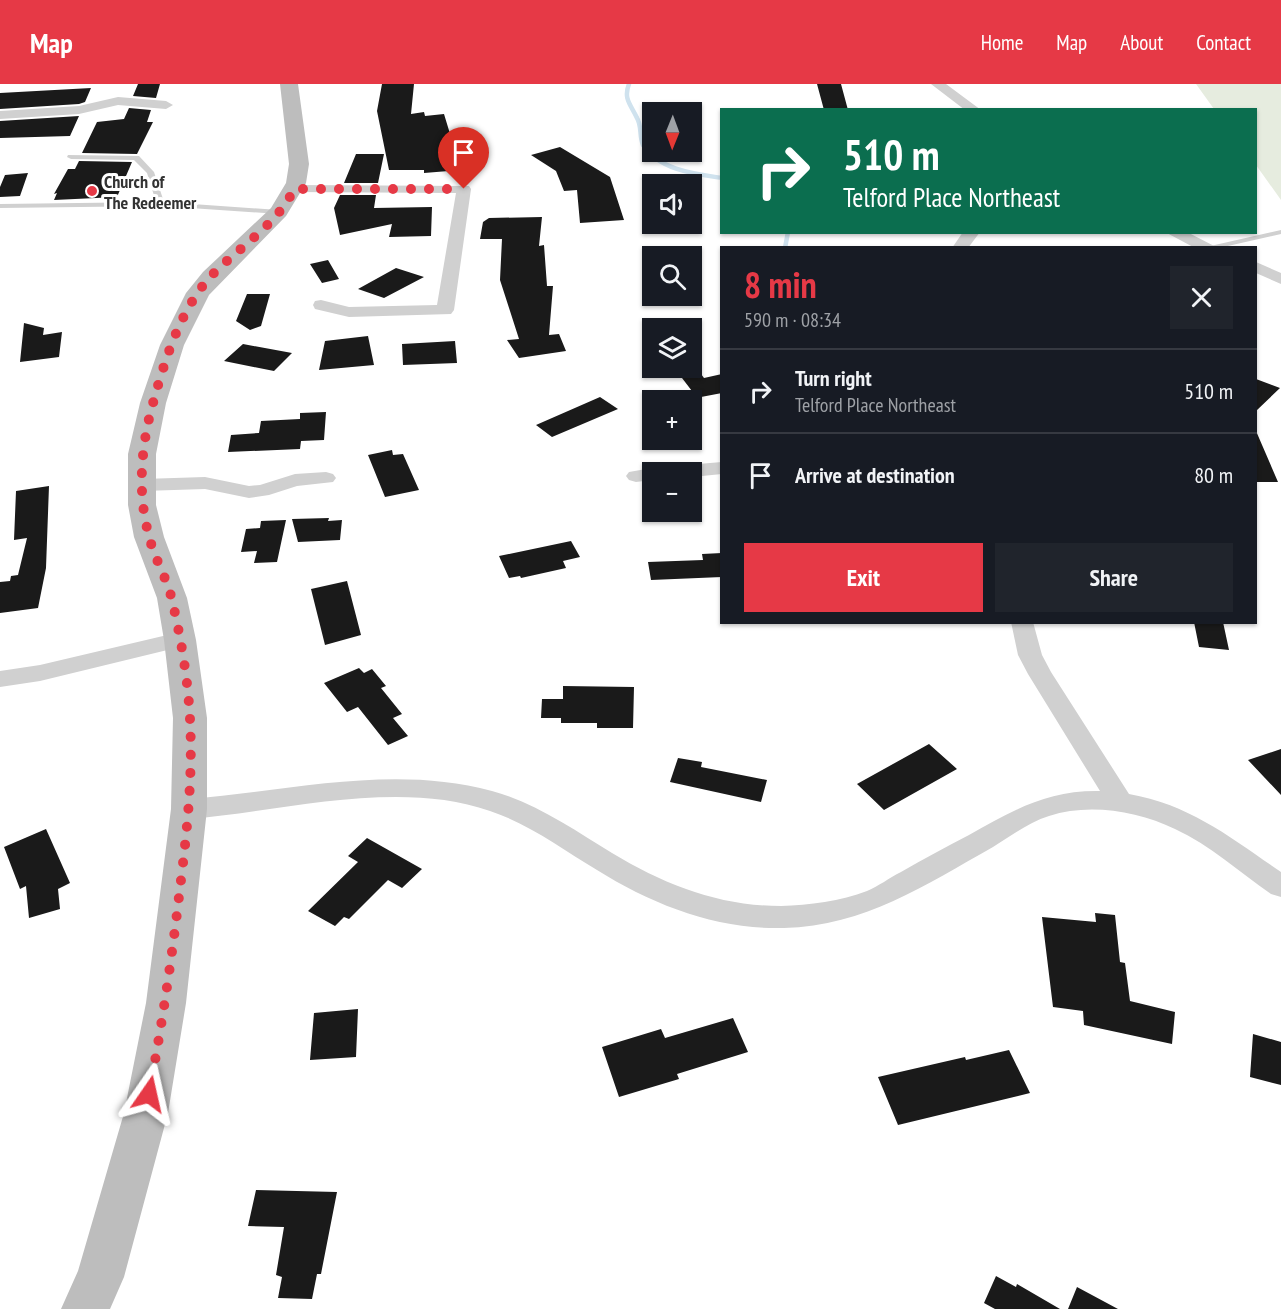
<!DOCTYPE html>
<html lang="en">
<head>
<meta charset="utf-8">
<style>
	body { margin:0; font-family:"PT Sans Narrow",sans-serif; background:#20242c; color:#f1f3f6; height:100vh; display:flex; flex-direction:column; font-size:22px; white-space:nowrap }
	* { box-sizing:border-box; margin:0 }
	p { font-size:20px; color:#9ea1a6 }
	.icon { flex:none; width:33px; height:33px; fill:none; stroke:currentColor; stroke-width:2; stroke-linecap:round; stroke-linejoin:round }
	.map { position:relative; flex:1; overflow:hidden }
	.sheet { position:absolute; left:720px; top:162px; width:537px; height:378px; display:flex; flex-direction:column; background:#171b24; border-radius:0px; box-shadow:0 2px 4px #0004 }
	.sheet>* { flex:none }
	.top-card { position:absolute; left:720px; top:24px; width:537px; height:126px; border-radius:0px; box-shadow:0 2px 4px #0004; background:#0b6e4f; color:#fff; overflow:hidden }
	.needle { width:39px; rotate:181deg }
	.controls { position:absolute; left:642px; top:18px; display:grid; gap:12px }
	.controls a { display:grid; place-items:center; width:60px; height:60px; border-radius:0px; background:#171b24; box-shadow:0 2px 4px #0004; font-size:30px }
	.pin { position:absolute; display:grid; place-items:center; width:51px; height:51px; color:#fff; margin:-62px -26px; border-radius:50% 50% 50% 0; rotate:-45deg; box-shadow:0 0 6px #0007 }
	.pin .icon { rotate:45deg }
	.me { position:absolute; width:66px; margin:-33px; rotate:11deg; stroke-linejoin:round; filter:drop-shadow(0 0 4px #0008) }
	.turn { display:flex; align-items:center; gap:21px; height:126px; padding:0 24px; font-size:27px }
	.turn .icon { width:78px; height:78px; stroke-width:2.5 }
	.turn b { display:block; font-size:42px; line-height:51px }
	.round { display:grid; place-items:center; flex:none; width:63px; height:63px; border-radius:0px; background:#20242c }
	.summary { display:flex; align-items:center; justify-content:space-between; height:102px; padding:0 24px }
	h1 { font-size:36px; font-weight:600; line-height:45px; color:#e63946 }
	.button { display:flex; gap:12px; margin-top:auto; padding:12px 24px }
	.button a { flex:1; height:69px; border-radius:0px; background:#e63946; color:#fff; font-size:24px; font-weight:600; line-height:69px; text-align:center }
	.button a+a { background:#20242c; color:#f1f3f6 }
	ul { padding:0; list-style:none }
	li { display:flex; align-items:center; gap:18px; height:84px; padding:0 24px; border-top:2px solid #363941 }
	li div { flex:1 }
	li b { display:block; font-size:22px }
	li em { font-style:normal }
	header { display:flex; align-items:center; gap:36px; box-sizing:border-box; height:84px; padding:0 30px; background:#e63946; color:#fff }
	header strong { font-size:28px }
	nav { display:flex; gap:33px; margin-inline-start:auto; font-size:21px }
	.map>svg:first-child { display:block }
	.green { fill:#e6ecdf }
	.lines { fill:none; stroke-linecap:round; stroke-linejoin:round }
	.stream { stroke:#cfe2ee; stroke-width:4.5 }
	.building { fill:#1a1a1a }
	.lane { fill:#d0d0d0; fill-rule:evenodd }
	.street { fill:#d0d0d0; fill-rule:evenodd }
	.secondary { fill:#bdbdbd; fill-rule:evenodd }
	.route { stroke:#e63946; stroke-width:10; stroke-dasharray:0 18 }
	.poi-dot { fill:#e63946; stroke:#fff; stroke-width:2 }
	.labels { text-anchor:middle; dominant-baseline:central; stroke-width:6; stroke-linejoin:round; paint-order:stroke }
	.far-poi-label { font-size:18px; font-weight:bold; fill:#333; stroke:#fff; text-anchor:start }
</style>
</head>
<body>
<header>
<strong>Map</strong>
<nav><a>Home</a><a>Map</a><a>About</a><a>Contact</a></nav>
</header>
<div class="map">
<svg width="1281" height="1225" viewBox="0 0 1281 1225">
	<rect width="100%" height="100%" fill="#fff"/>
	<path class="green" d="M1196,0H1281V116L1256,81V26L1214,25Z"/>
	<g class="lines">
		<path class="stream" d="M629,0C623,15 631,21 637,34C642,42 639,52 643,61C659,86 695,90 722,94
			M785,164L788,148"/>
	</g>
	<path class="building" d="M138,0H160L156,14L133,12Z
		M382,0H414L411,30L424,28L425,32L444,30L461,86L424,89V86H389L377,27Z
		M817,0H841L848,26H824Z
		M91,4L85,18L79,20L0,25V9Z
		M129,24L151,26L147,38H153L137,70L82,69L97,38L124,35Z
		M79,32L70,52L0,54V37Z
		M560,63L610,93L624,136L580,139L577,106L564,107L556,87L531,71Z
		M356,70H384L378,99H344Z
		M79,77L132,78L117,113L54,116L57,109L54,110L68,85H75Z
		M28,89L20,112L0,113V103L5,91Z
		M340,111H376L374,124L432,123L431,152L389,153L392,140L340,151L334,124Z
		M542,133L539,162L544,161L547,202H553L549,251L559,250L566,267L519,274L507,256L519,255L500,196L502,155H480L483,138L489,134Z
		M328,176L339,195L322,199L310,180Z
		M396,184L424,193L384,214L358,205Z
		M247,210H270L261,242L250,246L236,237Z
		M24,239L44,244L43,251L62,248L59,273L20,278Z
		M368,252L374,281L319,286L325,257Z
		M455,257L457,279L403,281L402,260Z
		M243,260L292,269L274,287L224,277Z
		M701,290L704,294L722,290V309L701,313L699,311H695L682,294Z
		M1256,295L1280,304L1256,327Z
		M600,313L618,325L552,353L536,341Z
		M326,328L324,356L301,357L300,365L228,368L231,351L259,349L261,337L300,335V329Z
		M1256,347L1278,398H1256Z
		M392,366L393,371L403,370L419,406L385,413L368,371Z
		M49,402L46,484L38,524L0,529V498L10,497L11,492L18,491L27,454L14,456L16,407Z
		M329,434L328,437L342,436L340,456L298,458L292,435Z
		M286,436L277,478L254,479L257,467L241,468L246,445L260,444L261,437Z
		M571,457L580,473L563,477L566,484L521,494L520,492L509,494L499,472Z
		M722,469V493L651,496L648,478L703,476L702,470Z
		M347,497L361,551L325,561L311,505Z
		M1194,538H1223L1229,566L1199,563Z
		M359,584L364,589L372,585L386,602L381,604L402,630L393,634L408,652L388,661L358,623L347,628L324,599Z
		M563,602L634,603L633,644H597V639H561V634H541L542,615H563Z
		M929,660L957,685L884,726L857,700Z
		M1281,665V711L1248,676Z
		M678,674L702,678L701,683L767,696L761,718L670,698Z
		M46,745L70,799L58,805L60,825L29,834L26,802L20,805L4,763Z
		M367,754L422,785L402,804L388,796L349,835L344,833L335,842L308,827L358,778L348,772Z
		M1095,829L1115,831L1120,878L1125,879L1130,917L1175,928L1172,960L1084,941L1083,927L1053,923L1042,833L1096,838Z
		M358,925L356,973L310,976L314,929Z
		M733,934L748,968L677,990L679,995L619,1013L602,963L661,945L665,954Z
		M1253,950L1281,958V1001L1250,993Z
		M1009,966L1030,1009L898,1041L878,993L965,973L966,976Z
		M256,1106L337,1108L321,1190H317L312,1215L278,1214L282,1193L276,1191L284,1143L248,1142Z
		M996,1192L1016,1203L1017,1200L1060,1225H995L984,1219Z
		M1077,1203L1118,1225H1068Z"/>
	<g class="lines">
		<path class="lane" d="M68,71L139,72L154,88L164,118L279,126L283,128L279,130L161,122L0,124V120L156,118L147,89L134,76L71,75L67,73Z
			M1281,146V150L1219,164L1206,163Z"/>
		<path class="street" d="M931,0H946L981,26H965Z
			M118,13L166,17L173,21L166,25L118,21L79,30L0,35V27L79,22Z
			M294,101L469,102L471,105L454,226L451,230L349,233L315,225L313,221L315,217L321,216L349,223L437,221L456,109L289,108L287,105L289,102Z
			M963,148H980L968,164H952Z
			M1165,148H1187L1218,164H1195Z
			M1256,178L1281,189V200L1256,189Z
			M722,378V390L692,393V388H664L667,384L674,382Z
			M652,384L661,388H652V396L636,398L629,396L626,392L629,388Z
			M326,388L333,390L336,394L333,398L297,402L269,411L249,414L205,405L143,407L136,405L133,401L136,397L143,395L205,393L249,402L260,401L295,390Z
			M1011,538H1033L1042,571L1051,588L1129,710C1191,721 1231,754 1281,788V813L1271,810C1239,788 1210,761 1175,745C1137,727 1089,719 1049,732C1029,738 1011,752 993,763C925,801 865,842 784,844C717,846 653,821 597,786C562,765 529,740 490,727C398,695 284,727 189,735L180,732L176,725L180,718L189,715C290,707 392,680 492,707C536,719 574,746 612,769C665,801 719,822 781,822C809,821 841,817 867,807C879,802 889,794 901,788C923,775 946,763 969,751C1014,726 1047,706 1100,707L1028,590L1018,571Z
			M180,548L188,551L191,556L188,561L40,597L0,603V587L40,581Z"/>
		<path class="secondary" d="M280,0H298L309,80L306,99L286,132L209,211L184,261L166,319L156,370V421L164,453L187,514L196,556L207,634V725L186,919L168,1029L124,1193L110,1225H61L78,1187L124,1029L146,919L171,725L173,634L164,556L157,514L134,453L128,421V370L140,319L160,261L186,209L203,188L271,124L286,99L289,80Z"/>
	</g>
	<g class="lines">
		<path class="route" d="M149,1010C162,941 172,873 180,804C187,748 193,692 190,635C188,596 181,554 172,516C167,494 154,474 149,452C137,409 141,362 153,319C165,276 180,226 211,192C238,164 277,141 294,105H464"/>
	</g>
	<circle class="poi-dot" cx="92" cy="107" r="6"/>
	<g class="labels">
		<g class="far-poi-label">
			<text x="104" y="97">Church of<tspan x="104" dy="21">The Redeemer</tspan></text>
		</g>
	</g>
</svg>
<div class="controls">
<a><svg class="needle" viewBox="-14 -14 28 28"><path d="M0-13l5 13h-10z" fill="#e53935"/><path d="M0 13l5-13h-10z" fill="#9ea1a6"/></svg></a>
<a><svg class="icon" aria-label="sound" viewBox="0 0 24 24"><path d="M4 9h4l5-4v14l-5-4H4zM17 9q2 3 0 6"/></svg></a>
<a><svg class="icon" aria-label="search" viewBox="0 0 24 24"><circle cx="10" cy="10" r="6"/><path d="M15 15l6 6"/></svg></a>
<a><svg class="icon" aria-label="layers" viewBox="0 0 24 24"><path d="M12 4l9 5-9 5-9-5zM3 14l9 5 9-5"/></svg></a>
<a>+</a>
<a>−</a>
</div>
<div class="pin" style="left:464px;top:105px;background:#d93025"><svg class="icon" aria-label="arrive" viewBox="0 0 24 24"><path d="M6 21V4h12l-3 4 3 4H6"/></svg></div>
<svg class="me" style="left:149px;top:1010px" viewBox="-20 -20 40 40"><path d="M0-17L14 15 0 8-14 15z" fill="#e63946" stroke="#fff" stroke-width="4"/></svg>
<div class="top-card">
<div class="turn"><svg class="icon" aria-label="right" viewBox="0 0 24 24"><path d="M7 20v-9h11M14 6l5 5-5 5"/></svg><div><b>510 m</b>Telford Place Northeast</div></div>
</div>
<section class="sheet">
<div class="summary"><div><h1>8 min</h1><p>590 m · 08:34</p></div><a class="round"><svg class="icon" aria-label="close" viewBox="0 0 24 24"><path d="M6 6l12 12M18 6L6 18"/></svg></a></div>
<ul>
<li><svg class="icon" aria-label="right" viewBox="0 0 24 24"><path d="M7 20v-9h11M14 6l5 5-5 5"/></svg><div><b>Turn right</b><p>Telford Place Northeast</p></div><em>510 m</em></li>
<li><svg class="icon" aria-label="arrive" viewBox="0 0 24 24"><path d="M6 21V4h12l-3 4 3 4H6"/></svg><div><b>Arrive at destination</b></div><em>80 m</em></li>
</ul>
<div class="button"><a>Exit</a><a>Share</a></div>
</section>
</div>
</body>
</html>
